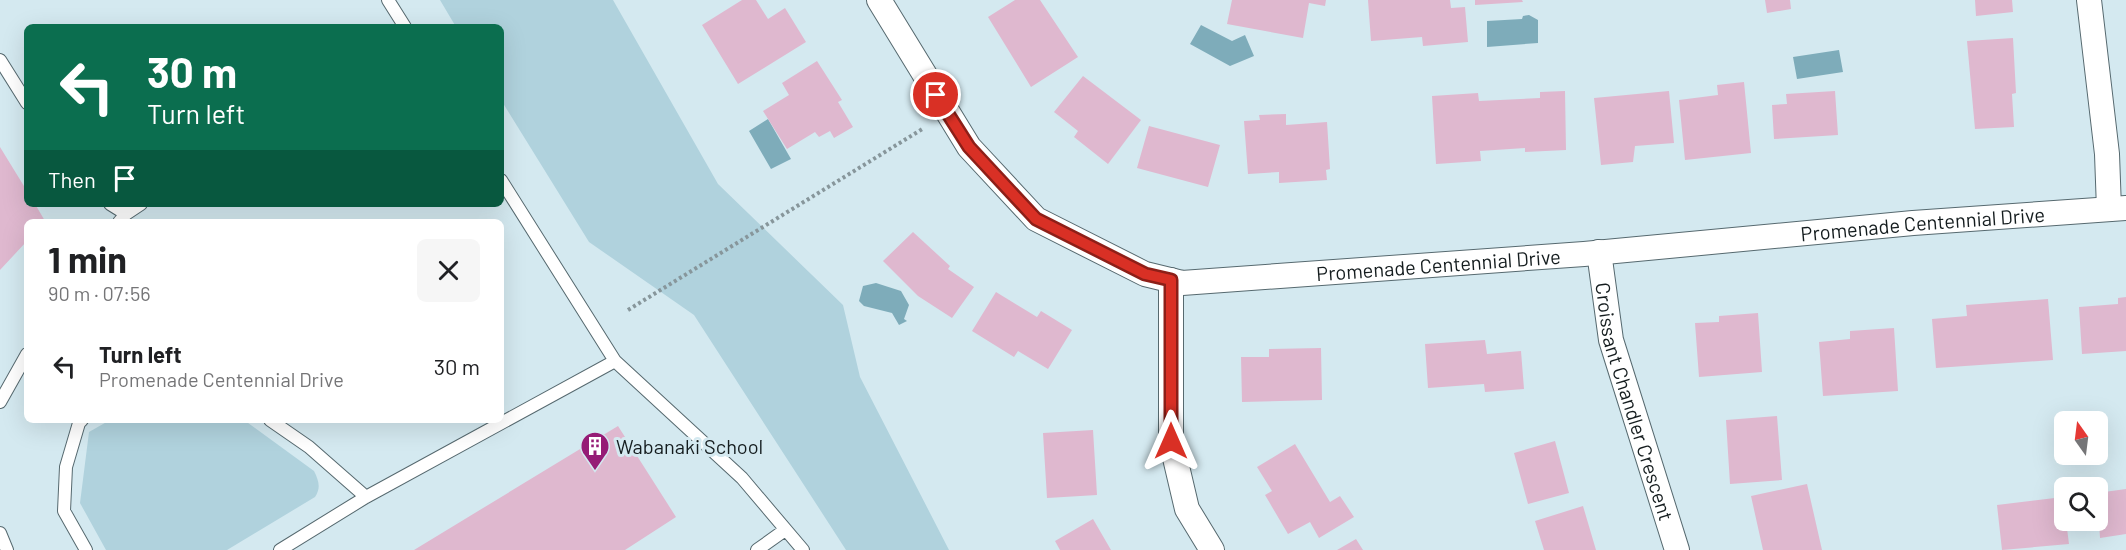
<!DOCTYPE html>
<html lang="en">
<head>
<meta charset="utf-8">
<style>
	body { margin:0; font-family:Barlow,sans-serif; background:#f6f6f6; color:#202124; height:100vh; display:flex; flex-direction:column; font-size:22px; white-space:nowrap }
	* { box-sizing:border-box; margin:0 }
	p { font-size:20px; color:#757577 }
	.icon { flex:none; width:33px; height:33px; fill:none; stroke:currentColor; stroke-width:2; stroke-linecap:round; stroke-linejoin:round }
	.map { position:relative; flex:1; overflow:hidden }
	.side { position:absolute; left:24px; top:219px; width:480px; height:204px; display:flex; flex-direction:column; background:#fff; border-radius:9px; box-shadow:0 6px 24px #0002 }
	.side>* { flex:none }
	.hud { position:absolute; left:24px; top:24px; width:480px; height:183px; border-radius:9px; box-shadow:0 6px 24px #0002; background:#0b6e4f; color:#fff; overflow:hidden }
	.needle { width:39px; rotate:346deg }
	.tools { position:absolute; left:2054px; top:411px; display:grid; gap:12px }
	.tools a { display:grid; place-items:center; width:54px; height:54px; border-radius:9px; background:#fff; box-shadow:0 6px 24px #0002; font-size:30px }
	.pin { position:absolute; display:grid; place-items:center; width:51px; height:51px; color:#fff; margin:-26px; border:3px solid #fff; border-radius:50%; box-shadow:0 2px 6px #0007 }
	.me { position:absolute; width:66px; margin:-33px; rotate:0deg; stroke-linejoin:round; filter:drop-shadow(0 0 4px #0008) }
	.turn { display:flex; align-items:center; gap:21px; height:126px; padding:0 24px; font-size:27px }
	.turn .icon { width:78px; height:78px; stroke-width:2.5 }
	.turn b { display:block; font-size:42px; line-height:51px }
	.then { display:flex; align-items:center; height:57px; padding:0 24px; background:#0003; gap:12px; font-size:22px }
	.round { display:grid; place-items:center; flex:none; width:63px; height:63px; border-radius:9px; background:#f6f6f6 }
	.headline { display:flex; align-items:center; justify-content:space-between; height:102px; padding:0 24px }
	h1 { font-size:36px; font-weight:700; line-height:45px }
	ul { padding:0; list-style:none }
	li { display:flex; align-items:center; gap:18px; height:90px; padding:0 24px }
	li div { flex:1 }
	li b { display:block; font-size:22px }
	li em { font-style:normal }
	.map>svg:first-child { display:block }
	.green { fill:#b0d2dd }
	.water { fill:#7eacba }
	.building { fill:#dfb8cf }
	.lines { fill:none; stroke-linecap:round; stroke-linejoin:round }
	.service-casing { stroke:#56696f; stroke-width:14 }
	.minor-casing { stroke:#56696f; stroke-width:26 }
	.path { stroke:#87969b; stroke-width:4; stroke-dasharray:3 3; stroke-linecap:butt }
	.service { stroke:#fff; stroke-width:12 }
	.minor { stroke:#fff; stroke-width:24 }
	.route-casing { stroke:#8d1f18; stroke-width:15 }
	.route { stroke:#d93025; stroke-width:10 }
	.labels { text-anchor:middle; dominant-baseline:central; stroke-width:6; stroke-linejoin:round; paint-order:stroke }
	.street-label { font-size:20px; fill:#141c1e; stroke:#d4e9f0 }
	.poi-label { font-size:20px; fill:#141c1e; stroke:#d4e9f0; text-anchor:start }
</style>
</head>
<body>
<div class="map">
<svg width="2126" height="550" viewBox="0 0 2126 550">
	<rect width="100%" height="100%" fill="#d4e9f0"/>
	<path class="green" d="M440,0H613L718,184L843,305L860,377L949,550H846L694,315L589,242L501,100V27H456Z
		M110,420H244L314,471C319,481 321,488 315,497L227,550H106L80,503L89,432Z"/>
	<path class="water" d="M1529,15L1538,20V43L1487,47V21L1522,19L1523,16Z
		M1201,25L1232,41L1245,35L1254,56L1230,66L1190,44Z
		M1839,50L1843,72L1797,79L1793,57Z
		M768,119L791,159L771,169L749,131Z
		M876,283L901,291L909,305L904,319L907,321L899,325L892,313L864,306L859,301L863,286Z"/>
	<path class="building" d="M742,0H756L768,19L785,8L806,42L738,84L702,25Z
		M1015,0H1040L1078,57L1031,87L988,17Z
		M1232,0H1326L1325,6L1309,3L1303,38L1227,24Z
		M1368,0H1450L1451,8L1465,7L1468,42L1423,46L1422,37L1371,41Z
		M1475,0H1522L1523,2L1475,5Z
		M1765,0H1790L1791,9L1767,13Z
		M1975,0H2012L2013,12L1976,16Z
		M2013,38L2016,93L2012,94L2014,127L1975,129L1967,41Z
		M817,61L842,100L838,102L853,127L834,138L830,131L819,137L815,132L787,149L763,111L789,95L782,83Z
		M1083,76L1141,120L1108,164L1074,137L1078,131L1054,112Z
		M1744,82L1751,153L1685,160L1679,100L1718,95L1717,85Z
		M1565,91L1566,150L1525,152V148L1480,151L1481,161L1436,164L1432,96L1478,93L1479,101L1540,98V92Z
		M1669,91L1674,143L1635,146L1633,162L1601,165L1594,98Z
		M1835,91L1838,135L1774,139L1772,105L1787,104L1786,94Z
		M1286,114V125L1327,122L1330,169L1326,170L1327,180L1279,183V172L1248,174L1244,121L1260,120L1259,115Z
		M1149,126L1220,145L1208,187L1137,168Z
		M0,147L27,191V204H35L45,221L27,222V241L0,270Z
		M913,232L950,266L948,269L974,287L952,318L918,296L883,261Z
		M996,292L1037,317L1041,311L1072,330L1048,369L1018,351L1014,357L972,331Z
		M2126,297V351L2082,354L2079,307L2118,304V298Z
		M2048,299L2053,360L1936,368L1932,319L1967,316L1966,305Z
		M1758,313L1762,372L1699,377L1695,323L1719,322V316Z
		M1894,328L1898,391L1823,396L1819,342L1850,339V331Z
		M1485,340L1487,354L1521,351L1524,389L1485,392L1484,384L1428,388L1425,344Z
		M1321,348L1322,400L1242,402L1241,357H1269V349Z
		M1777,416L1782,480L1730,484L1726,420Z
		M618,426L676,517L625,550H414Z
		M1093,430L1097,495L1047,498L1043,433Z
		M1555,441L1569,493L1528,504L1514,453Z
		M1295,444L1330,502L1340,496L1354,517L1319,538L1310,522L1288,534L1265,495L1272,491L1257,467Z
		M1807,484L1822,550H1763L1751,496Z
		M2126,489V534L2100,538L2097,493Z
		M2063,497L2069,544L2002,550L1997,505Z
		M1583,506L1596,550H1544L1535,521Z
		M1093,519L1111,550H1060L1055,541Z
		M1356,539L1363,550H1337Z"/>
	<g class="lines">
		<g class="service-casing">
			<path id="service" d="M388,0L405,27
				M0,60L27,103
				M501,180L615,361L742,478L803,550
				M110,204L126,214
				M119,222L126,214L141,204
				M0,402L27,354
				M82,420L79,423L66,467L64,511L86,550
				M270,420L309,447L366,497
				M0,533L7,550
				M280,550L366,497L615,361
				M757,550L785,530"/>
		</g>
		<g class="minor-casing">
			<g id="minor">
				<path id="s1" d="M879,0L969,147L1036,219L1145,274L1182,283L1584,254L1913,223L2126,208"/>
				<path d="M2089,0L2107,154L2109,209"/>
				<path id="s2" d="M1599,252L1611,340L1677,550"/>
				<path d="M1171,280V441L1187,509L1212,550"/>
			</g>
		</g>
		<path class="path" d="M628,310L924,128"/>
		<use href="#service" class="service"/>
		<use href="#minor" class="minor"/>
	</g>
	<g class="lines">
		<g class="route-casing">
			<path id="route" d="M936,95L969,147L1036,219L1145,274L1171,280V441"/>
		</g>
		<use href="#route" class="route"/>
	</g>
	<defs>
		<g id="building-pin" transform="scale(1.5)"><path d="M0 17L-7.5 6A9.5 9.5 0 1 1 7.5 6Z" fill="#961c76" stroke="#d4e9f0"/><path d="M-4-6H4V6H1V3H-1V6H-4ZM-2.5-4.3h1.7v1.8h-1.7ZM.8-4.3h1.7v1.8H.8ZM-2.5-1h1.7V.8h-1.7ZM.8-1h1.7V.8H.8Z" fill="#fff"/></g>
	</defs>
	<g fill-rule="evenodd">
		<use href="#building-pin" x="595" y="446"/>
	</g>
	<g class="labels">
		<g class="street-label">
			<text stroke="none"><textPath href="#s1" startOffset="1174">Promenade Centennial Drive</textPath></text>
			<text stroke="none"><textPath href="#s1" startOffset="688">Promenade Centennial Drive</textPath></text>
			<text stroke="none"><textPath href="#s2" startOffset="154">Croissant Chandler Crescent</textPath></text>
		</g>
		<g class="poi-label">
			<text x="616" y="446">Wabanaki School</text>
		</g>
	</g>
</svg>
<div class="tools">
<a><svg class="needle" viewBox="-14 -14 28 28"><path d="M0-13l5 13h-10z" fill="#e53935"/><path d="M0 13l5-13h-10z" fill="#757577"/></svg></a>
<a><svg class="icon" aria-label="search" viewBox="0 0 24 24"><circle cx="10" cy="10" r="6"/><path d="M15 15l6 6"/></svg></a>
</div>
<div class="pin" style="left:936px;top:95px;background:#d93025"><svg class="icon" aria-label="arrive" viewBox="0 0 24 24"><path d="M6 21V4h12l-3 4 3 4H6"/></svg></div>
<svg class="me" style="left:1171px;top:441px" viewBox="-20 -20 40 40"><path d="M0-17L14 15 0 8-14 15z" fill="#d93025" stroke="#fff" stroke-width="4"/></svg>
<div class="hud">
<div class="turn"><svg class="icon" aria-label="left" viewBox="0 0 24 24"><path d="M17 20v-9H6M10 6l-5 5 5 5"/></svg><div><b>30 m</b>Turn left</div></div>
<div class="then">Then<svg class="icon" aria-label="arrive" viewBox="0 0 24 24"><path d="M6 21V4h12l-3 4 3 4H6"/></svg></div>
</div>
<section class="side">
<div class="headline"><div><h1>1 min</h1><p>90 m · 07:56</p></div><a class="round"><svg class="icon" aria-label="close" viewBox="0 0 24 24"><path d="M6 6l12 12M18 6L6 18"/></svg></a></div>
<ul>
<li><svg class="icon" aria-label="left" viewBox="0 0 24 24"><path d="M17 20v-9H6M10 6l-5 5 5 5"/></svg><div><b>Turn left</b><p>Promenade Centennial Drive</p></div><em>30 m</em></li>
</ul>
</section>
</div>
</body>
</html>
